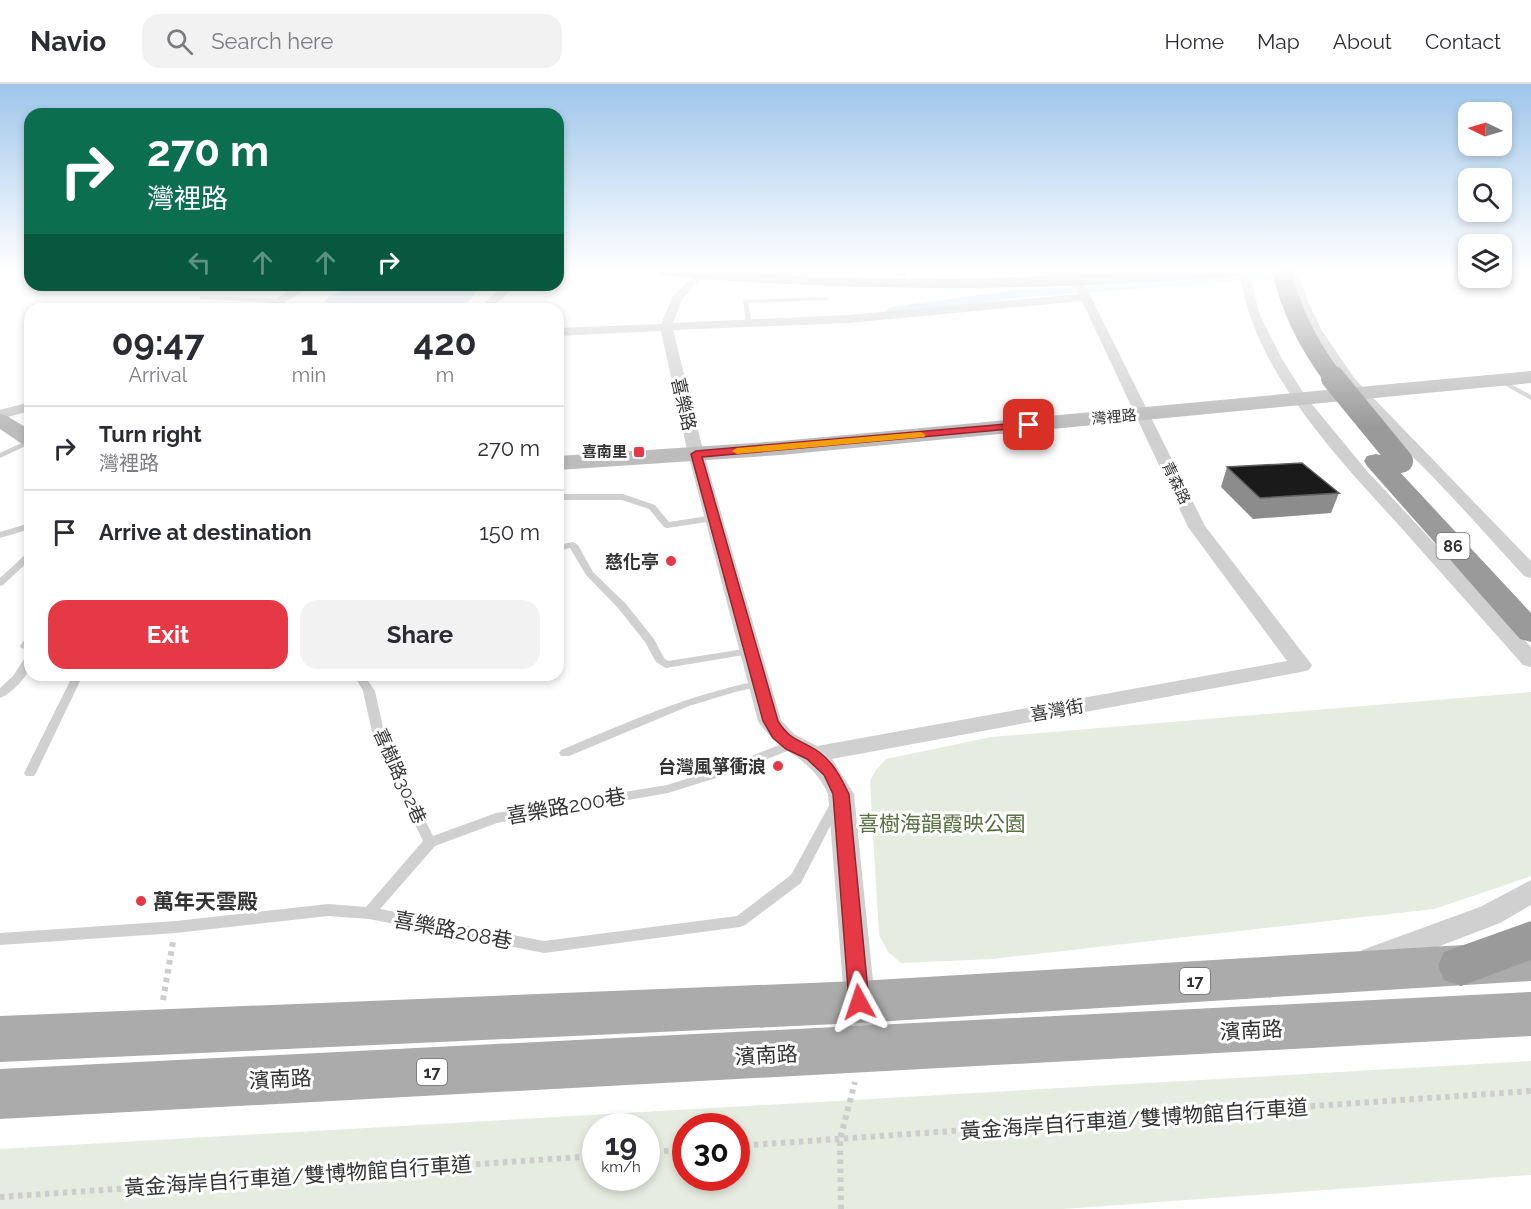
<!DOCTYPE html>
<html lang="en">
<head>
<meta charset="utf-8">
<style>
	body { margin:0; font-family:Raleway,"Noto Sans TC",sans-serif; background:#f2f2f3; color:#2b2b33; height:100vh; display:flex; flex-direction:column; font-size:22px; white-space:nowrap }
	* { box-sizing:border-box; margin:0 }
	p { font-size:20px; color:#7c7c81 }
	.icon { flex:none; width:33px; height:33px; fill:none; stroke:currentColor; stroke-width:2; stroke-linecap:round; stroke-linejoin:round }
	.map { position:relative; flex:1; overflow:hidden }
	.drawer { position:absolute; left:24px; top:219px; width:540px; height:378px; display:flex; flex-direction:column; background:#fff; border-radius:18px; box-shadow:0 3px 9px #0003 }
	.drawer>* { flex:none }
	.banner { position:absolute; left:24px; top:24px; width:540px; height:183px; border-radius:18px; box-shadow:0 3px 9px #0003; background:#0b6e4f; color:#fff; overflow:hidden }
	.needle { width:39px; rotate:275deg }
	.tools { position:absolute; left:1458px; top:18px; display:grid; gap:12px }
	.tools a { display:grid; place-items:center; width:54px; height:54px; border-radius:12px; background:#fff; box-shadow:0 3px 9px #0003; font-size:30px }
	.speed { position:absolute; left:582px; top:1029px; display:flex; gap:12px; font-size:30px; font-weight:700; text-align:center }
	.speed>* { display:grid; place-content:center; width:78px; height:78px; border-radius:50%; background:#fff; box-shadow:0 3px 9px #0003; line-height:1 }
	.speed small { font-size:15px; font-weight:400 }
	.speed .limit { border:9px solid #d22; background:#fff; color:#111 }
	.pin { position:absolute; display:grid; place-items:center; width:51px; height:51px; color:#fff; margin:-26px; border-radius:12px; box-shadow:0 3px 9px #0006 }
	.me { position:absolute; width:66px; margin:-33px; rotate:355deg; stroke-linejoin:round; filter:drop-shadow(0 0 4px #0008) }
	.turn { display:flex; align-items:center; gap:21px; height:126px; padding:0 24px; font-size:27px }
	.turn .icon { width:78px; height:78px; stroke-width:2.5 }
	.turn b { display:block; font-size:42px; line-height:51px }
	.lanes { display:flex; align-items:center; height:57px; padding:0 24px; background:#0003; justify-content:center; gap:30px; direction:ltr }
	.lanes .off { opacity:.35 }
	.eta { display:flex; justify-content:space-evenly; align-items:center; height:102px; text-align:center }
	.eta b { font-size:36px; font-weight:700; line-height:42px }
	.cta { display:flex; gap:12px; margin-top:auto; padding:12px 24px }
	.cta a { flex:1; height:69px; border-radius:18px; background:#e63946; color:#fff; font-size:24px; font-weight:700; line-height:69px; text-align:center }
	.cta a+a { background:#f2f2f3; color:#2b2b33 }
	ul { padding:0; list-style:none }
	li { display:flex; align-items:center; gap:18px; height:84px; padding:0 24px; border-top:2px solid #e1e1e2 }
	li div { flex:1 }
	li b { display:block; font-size:22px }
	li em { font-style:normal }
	header { display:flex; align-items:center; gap:36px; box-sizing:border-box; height:84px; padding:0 30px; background:#fff; border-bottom:2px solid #e1e1e2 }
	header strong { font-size:28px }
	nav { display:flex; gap:33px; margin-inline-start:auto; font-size:21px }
	.search { width:420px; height:54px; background:#f2f2f3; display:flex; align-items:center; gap:15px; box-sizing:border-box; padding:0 21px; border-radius:18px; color:#7c7c81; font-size:22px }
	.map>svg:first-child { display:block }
	.green { fill:#e6ecdf; fill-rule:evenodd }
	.water { fill:#cfe2ee }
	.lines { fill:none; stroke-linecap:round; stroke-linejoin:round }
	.canal { fill:#cfe2ee; fill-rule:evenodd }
	.path { stroke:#cdcdcd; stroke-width:6; stroke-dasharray:4.5 4.5; stroke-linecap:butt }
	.lane { fill:#d0d0d0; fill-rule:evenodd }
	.street { fill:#d0d0d0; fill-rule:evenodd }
	.secondary { fill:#bdbdbd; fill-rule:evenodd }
	.primary { fill:#ababab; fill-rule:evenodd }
	.highway { fill:#9a9a9a; fill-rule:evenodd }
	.highway-bridge-far1 { stroke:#9a9a9a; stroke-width:19 }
	.highway-bridge { stroke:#9a9a9a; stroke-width:24 }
	.wall { fill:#8c8c8c }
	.building { fill:#1a1a1a; stroke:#5f5f5f; stroke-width:1.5 }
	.route { fill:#e63946; stroke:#96252e; stroke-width:1.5 }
	.slow { fill:#f59e0b }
	.poi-dot { fill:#e63946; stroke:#fff; stroke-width:2 }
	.labels { text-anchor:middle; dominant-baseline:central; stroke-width:6; stroke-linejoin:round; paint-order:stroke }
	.far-street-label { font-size:15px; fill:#333; stroke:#fff }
	.far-poi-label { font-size:15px; font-weight:bold; fill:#333; stroke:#fff; text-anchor:end }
	.shield { fill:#fff; stroke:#707070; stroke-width:1.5 }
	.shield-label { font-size:16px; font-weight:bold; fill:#333 }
	.street-label { font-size:18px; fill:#333; stroke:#fff }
	.poi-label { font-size:18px; font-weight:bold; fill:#333; stroke:#fff; text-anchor:end }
	.near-street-label { font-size:21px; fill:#333; stroke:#fff }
	.near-park-label { font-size:21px; fill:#56703f; stroke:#fff }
	.near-poi-label { font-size:21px; font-weight:bold; fill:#333; stroke:#fff; text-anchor:start }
</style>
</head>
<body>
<header>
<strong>Navio</strong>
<div class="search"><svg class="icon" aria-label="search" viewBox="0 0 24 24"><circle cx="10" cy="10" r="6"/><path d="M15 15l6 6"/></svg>Search here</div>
<nav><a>Home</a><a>Map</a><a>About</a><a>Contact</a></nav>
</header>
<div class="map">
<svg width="1531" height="1125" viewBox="0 0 1531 1125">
	<rect width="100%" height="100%" fill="#fff"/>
	<path class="green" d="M1531,608V791L1529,793L1434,825L992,875L901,879L888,868L879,851L870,697L876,686L886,675L991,653Z
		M1531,977V1091L1063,1125H0V1065ZM596,1042H646V1094H596ZM686,1042H736V1094H686Z"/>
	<path class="water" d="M355,201H480L482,202L462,225L324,220L329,212Z"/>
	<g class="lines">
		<path class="canal" d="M1296,187H1334L1328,190L1300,192L1296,191Z
			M1288,188L1294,191L1292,193L1251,197L1245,194L1251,191Z
			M1239,192L1243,193V197L1017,214L891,231L885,227L891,223L1017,206Z"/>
		<path class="path" d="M163,916L173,858
			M736,1062L1531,1007
			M646,1068L686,1066
			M0,1113L596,1072
			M841,1125L840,1055L855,998"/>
		<path class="lane" d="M202,212L279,215L282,217L279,219L200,215V213Z
			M826,213L829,215L828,216L748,219L752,239L749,241L746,239L743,216Z
			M269,222L296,223L299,225H267Z
			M1497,295H1501L1531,311V316L1497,297Z
			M30,355V360L0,374V369Z
			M558,410H623L655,421L669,438L714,431L718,434L714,437L667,444L664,443L649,425L622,416H558Z
			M30,439V445L0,454V448Z
			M573,458L578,461L593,488L626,520L654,555L664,574L668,577L750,564L755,567L750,570L666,584L656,578L645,558L618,524L586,491L570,464L558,467V461Z
			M30,468V476L3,501L0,502V494L27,469Z
			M30,553V566L21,564L20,562C23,558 25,554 30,553Z
			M30,571C30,574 31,578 30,581C28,593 11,610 0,614V604L13,592L26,572Z
			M73,591H83L36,689L34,692H26L24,689Z
			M354,591H364L375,607L386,657L433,752L496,729L667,701L721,684L787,658H795L797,661L795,664L729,690L668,709L497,739L435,762L380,825L544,857L737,832L791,791L831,718L835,716L839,718L841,721L801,799L745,841L740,843L544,869L369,835L328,832L176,849L0,861V849L176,837L328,820L366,823L423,757L374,657L363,607Z
			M759,597L763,598L765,600L763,602L735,608L689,622L569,672H561L559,669L561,666C626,639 689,610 759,597Z"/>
		<path class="street" d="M699,187H710L682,215L673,239L848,231L1079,210L1074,201L1060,187H1071L1084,199L1205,442L1312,581L1309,586L1301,588L832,675L854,710L880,966L875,976L864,981L853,976L848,966L828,710C810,670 780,672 758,637L688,370L661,247L558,252V244L661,240L673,212ZM1082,217L1188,443L1287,577L817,662L794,650L781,636L704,370L673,246L848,239Z
			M801,187H811L807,198L802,201L797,198Z
			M896,187H906L907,199H899Z
			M1239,187H1249L1259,229L1282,275L1306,313L1367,387L1531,563V583L1523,581C1484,537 1444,492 1405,448C1338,374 1254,289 1239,187Z
			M1288,187H1298L1308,218L1322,247L1355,295L1531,477V494L1524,492C1493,458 1463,424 1431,391C1371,330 1308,272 1288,187Z
			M1524,187H1531V191L1525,189Z
			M298,201H312L275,225H261Z
			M504,201H516L491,225H478Z
			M30,318V327L0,335V326Z
			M1531,796V821L1500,839L1372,888L1362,884L1357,875L1362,866L1480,823Z"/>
		<path class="secondary" d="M1531,287V299L781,371L558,386V372L781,357Z
			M0,330L7,332L30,346V362L22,360L0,345Z"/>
		<path class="primary" d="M660,187H722L811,193L954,195L1176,187H1248L1240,192C1049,207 859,209 668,192L662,191Z
			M1531,857V897L859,939L0,978V932L859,897Z
			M1531,908V952L0,1035V985Z"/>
		<path class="highway" d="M1376,370L1385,372L1531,529V558L1520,555L1367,382L1364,377L1367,372Z
			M1531,837V876L1461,902L1444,896L1438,882L1444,868Z"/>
		<path class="highway-bridge-far1" d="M1282,187C1291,228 1309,262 1334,295"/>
		<path class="highway-bridge" d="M1333,294L1401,377"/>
	</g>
	<path class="wall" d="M1227,383L1339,409L1331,429L1253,435L1221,403Z"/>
	<path class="building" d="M1302,379L1339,409L1260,414L1227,383Z"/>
	<linearGradient id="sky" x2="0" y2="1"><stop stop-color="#9ec6ea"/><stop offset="0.54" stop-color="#fff"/><stop offset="1" stop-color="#fff" stop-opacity="0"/></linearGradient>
	<rect width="1531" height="344" fill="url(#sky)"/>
	<path class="route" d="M1029,338L1033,339V343L702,373L778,637C790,657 802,656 819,668C834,679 841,694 849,710L869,918L866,925L859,927L852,925L849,918L833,710L824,691L807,675L786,665L773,654L763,637L691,370L696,367Z"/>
	<path class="slow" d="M921,348L926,351L924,353L737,370L732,367L737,364Z"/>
	<g class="poi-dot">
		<rect x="633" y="362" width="12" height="12" rx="3"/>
		<circle cx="671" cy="477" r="6"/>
		<circle cx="778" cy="682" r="6"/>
		<circle cx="141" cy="817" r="6"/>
	</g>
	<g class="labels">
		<g class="far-street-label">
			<text transform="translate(1114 333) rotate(-5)">灣裡路</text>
			<text transform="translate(1176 399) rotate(64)">青森路</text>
		</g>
		<g class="far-poi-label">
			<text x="627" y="368">喜南里</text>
		</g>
		<g class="shield">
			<rect x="1436.5" y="449" width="33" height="26" rx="4.5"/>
			<rect x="1180" y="884" width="30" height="26" rx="4.5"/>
			<rect x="417" y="975" width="30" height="26" rx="4.5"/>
		</g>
		<g class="shield-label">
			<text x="1453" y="462">86</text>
			<text x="1195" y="897">17</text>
			<text x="432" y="988">17</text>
		</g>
		<g class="street-label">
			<text transform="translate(684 320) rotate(77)">喜樂路</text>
			<text transform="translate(1057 626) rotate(-10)">喜灣街</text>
			<text transform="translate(400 692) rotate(66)">喜樹路302巷</text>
		</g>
		<g class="poi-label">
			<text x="659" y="477">慈化亭</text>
			<text x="766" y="682">台灣風箏衝浪</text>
		</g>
		<g class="near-street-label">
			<text transform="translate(566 722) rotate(-10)">喜樂路200巷</text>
			<text transform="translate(453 846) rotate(11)">喜樂路208巷</text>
			<text transform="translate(1251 946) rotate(-3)">濱南路</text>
			<text transform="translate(766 971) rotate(-3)">濱南路</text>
			<text transform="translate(280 995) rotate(-3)">濱南路</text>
			<text transform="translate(1134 1035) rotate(-4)">黃金海岸自行車道/雙博物館自行車道</text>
			<text transform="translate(298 1092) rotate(-4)">黃金海岸自行車道/雙博物館自行車道</text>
		</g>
		<g class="near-park-label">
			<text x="942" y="739">喜樹海韻霞映公園</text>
		</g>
		<g class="near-poi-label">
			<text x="153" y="817">萬年天雲殿</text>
		</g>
	</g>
</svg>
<div class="tools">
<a><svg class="needle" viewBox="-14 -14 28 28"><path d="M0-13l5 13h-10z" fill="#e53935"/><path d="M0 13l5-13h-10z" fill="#7c7c81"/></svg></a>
<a><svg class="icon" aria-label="search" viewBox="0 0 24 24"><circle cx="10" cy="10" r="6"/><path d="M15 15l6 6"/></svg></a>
<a><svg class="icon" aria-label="layers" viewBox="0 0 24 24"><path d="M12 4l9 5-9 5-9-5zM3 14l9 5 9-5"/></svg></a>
</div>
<div class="speed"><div>19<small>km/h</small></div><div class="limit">30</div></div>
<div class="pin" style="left:1029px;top:341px;background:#d93025"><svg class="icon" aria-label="arrive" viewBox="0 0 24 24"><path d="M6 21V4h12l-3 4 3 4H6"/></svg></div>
<svg class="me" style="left:859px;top:918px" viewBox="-20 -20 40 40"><path d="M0-17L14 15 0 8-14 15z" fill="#e63946" stroke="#fff" stroke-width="4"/></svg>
<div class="banner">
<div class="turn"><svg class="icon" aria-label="right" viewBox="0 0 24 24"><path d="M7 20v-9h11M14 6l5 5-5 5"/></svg><div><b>270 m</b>灣裡路</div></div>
<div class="lanes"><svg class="icon off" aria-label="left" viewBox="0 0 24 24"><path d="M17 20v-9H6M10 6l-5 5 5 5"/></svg><svg class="icon off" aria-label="ahead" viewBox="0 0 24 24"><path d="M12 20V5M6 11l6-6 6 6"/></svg><svg class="icon off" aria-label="ahead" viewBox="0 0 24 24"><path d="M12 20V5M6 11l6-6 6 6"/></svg><svg class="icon" aria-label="right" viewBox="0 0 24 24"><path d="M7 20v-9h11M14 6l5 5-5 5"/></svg></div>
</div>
<section class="drawer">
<div class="eta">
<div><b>09:47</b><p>Arrival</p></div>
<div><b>1</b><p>min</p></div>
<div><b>420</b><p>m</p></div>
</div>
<ul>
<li><svg class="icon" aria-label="right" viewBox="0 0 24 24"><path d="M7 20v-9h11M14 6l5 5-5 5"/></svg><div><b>Turn right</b><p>灣裡路</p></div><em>270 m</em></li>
<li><svg class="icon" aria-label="arrive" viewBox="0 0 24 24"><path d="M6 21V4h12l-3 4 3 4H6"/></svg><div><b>Arrive at destination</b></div><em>150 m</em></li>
</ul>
<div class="cta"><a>Exit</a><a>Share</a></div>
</section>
</div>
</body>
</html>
